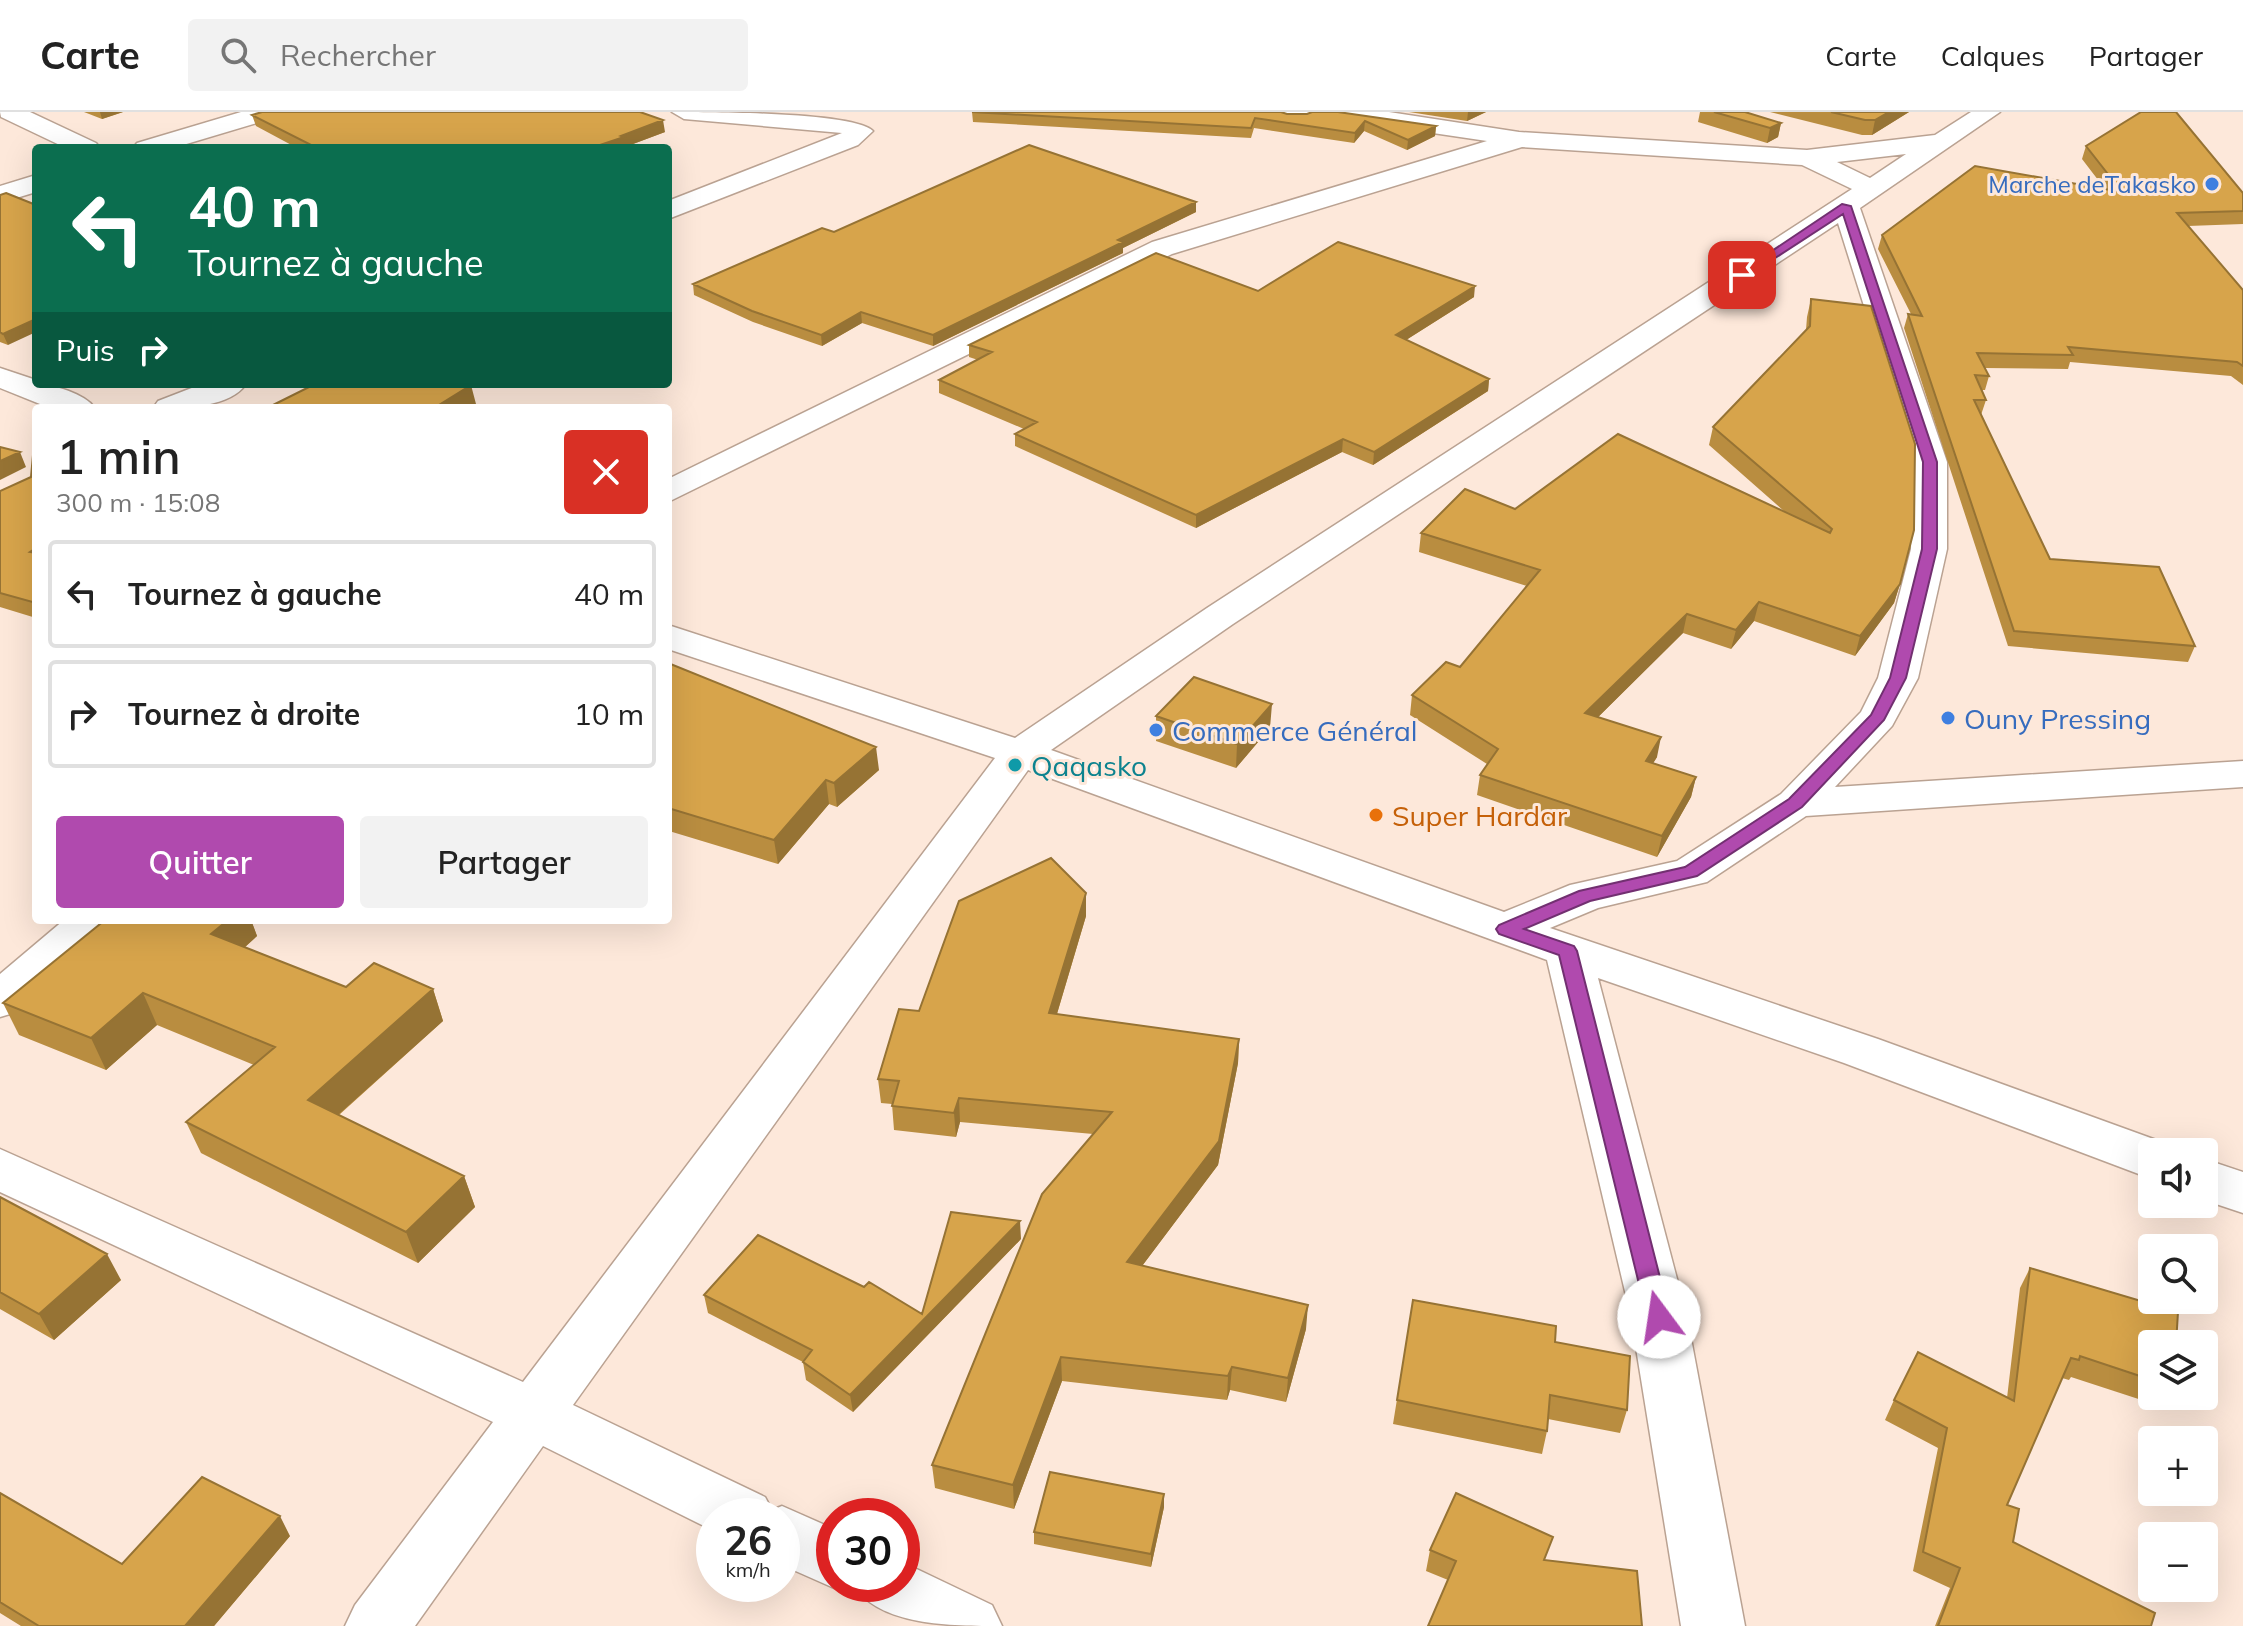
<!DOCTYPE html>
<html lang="fr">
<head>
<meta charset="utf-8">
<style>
	body { margin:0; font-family:Mulish,sans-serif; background:#f2f2f2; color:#222; height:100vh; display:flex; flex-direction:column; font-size:30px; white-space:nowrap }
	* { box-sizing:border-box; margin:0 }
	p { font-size:26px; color:#767676 }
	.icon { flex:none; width:44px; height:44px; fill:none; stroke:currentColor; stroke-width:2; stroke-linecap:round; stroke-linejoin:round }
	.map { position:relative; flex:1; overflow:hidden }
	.drawer { position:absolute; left:32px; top:292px; width:640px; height:520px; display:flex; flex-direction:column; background:#fff; border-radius:8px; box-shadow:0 8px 32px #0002 }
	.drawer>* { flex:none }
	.top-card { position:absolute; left:32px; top:32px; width:640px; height:244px; border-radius:8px; box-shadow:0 8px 32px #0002; background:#0b6e4f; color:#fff; overflow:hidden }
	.controls { position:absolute; left:2138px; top:1026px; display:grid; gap:16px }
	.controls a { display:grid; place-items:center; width:80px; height:80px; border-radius:8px; background:#fff; box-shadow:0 8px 32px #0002; font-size:40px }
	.speed { position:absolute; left:696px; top:1386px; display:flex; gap:16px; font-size:40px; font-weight:700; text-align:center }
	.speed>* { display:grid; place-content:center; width:104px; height:104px; border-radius:50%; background:#fff; box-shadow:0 8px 32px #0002; line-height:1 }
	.speed small { font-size:20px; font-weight:400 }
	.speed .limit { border:12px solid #d22; background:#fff; color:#111 }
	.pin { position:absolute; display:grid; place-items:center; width:68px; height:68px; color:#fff; margin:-34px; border-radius:16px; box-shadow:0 4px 12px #0006 }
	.me { position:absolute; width:88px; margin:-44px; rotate:346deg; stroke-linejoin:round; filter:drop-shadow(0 0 6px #0008) }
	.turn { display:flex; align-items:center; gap:28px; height:168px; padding:0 24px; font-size:36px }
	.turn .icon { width:104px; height:104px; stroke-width:2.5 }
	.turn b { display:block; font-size:56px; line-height:68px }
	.then { display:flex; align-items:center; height:76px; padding:0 24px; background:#0003; gap:16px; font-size:30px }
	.round { display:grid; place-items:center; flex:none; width:84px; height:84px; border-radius:8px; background:#f2f2f2 }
	.overview { display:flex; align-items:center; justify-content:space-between; height:136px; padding:0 24px }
	h1 { font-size:48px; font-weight:600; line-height:60px }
	.cta { display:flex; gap:16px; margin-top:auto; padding:16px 24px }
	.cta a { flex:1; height:92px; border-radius:8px; background:#b04aae; color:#fff; font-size:32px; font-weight:600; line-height:92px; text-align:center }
	.cta a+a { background:#f2f2f2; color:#222 }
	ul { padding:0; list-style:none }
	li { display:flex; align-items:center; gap:24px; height:108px; margin:0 16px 12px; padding:0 8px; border:4px solid #e0e0e0; border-radius:8px }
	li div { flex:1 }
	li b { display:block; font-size:30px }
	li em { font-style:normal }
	header { display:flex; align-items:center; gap:48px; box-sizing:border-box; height:112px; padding:0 40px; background:#fff; border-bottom:2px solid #e0e0e0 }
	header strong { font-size:38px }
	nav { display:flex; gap:44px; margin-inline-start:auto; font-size:28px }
	.search { width:560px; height:72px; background:#f2f2f2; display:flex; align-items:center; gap:20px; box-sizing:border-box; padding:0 28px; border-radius:8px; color:#767676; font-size:30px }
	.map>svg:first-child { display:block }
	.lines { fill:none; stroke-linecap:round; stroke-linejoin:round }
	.street-casing { stroke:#baa292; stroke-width:3 }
	.street { fill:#fff; fill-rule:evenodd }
	.wall { fill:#b98d40 }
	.shaded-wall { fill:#967334 }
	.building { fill:#d7a44b; stroke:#967334; stroke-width:2 }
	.route { fill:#b04aae; stroke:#723071; stroke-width:2 }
	.shop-dot { fill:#3f7fe0; stroke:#fde8da; stroke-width:3 }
	.culture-dot { fill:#0f9aa8; stroke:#fde8da; stroke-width:3 }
	.food-dot { fill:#e8710a; stroke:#fde8da; stroke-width:3 }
	.labels { text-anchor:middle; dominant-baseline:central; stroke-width:6; stroke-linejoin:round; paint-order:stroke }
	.far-shop-label { font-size:24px; fill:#366cbe; stroke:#fde8da; text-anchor:end }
	.shop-label { font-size:28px; fill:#366cbe; stroke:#fde8da; text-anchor:start }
	.culture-label { font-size:28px; fill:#0d838f; stroke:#fde8da; text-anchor:start }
	.food-label { font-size:28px; fill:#c56008; stroke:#fde8da; text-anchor:start }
</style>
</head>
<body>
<header>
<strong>Carte</strong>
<div class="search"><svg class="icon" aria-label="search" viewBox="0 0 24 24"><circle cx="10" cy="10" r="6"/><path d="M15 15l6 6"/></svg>Rechercher</div>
<nav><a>Carte</a><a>Calques</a><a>Partager</a></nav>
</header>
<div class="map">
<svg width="2243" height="1514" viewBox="0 0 2243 1514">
	<rect width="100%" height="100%" fill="#fde8da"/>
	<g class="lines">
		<g class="street-casing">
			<path id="street" d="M0,0H30L96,31L100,36H66L1,5Z
				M241,0H280L277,5L173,36H133L137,31Z
				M672,0C707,0 854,0 873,19L858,33L668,107V89L842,21L684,7Z
				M1266,0H1389L1519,20L1807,38L1935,23L1971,0H2000L1860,96L1947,350V437L1918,566L1892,614L1835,675L2243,649V675L1806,704L1707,770L1598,796L1550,816L1878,927L2170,1033L2174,1040H2152V1067L1844,951L1598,866L1687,1205L1745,1514H1681L1631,1205L1547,848L1028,658L573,1293L765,1385L772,1398L782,1394L834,1417V1472H845L834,1476L782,1453V1404H714V1419L543,1334L415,1514H345L355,1493L493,1310L0,1080V1037L523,1270L995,646L668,537V513L1015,626L1207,496L1852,77L1802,53L1522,35L1172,142L668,390V367L1152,130L1487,29L1338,7L1326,1C1317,12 1275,12 1266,0ZM1906,42L1870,66L1837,50ZM1838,111L1913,350L1911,437L1878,566L1861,600L1781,682L1677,749L1570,773L1504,800L1051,638L1233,512Z
				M36,63V80L0,91V74Z
				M0,256L36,268V272C53,272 85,282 95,296H50L0,276Z
				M202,272H246C229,297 180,296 153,296L158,289Z
				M64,808H116L109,819L17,900L0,905V862Z
				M2204,1047L2243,1060V1101L2204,1088Z
				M902,1450L992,1493L1002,1514C951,1514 878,1514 853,1472H902Z"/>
		</g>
		<use href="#street" class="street"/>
	</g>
	<path class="wall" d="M84,0H123L102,7Z
		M972,0L1287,2L1436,14L1435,24L1407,38L1364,19L1354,31L1254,16L1251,26L973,10Z
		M1409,0H1486L1467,9Z
		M1700,0H1745L1781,11L1778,25L1767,31L1698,10Z
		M1770,0H1909L1872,23H1862Z
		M252,3L665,20L625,35L626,36H297L256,14Z
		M2086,34L2243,81V112L2188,114L2243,178V273L2231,264L2070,250L2068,257L1985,256L1989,264L1985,278H1982L1986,288L1981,303L2050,447L2195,534L2188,550L2008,534L1904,216L1908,202H1911L1878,137L1882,123L2105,77L2082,47Z
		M0,83L8,233L0,230Z
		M1196,90V100L1123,136V141L933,234L862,211L822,234L753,210L694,183L693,172L834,120Z
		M1258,179L1474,185L1406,228L1489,267L1488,279L1373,353L1342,340L1196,416L1015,334V322L1024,317L939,281V268L978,248L969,245V233Z
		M1811,187L1900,472L1894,491L1855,544L1754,509L1731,537L1683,521L1598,605L1657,645L1653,651L1696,665L1691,685L1657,745L1477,683L1480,663L1487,652L1410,603L1412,583L1460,555L1527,474L1419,440L1421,421L1515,397L1785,400L1709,333L1713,315L1806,218L1807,205Z
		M36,344V506L0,495V379L31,365Z
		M668,551L879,658L837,695L829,692L778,752L669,719L668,721Z
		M1156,604L1270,616L1236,656L1156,629Z
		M1086,781V804L1057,902L1239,927L1238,951L1218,1053L1142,1154L1306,1217L1286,1290L1230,1278L1227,1288L1062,1269L1014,1397L935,1376L932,1353L1093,1022L960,1010L956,1025L894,1018L892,992L881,991L878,967L919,899Z
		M105,808H251L257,824L245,835L346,875L433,877L443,909L339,1003L464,1064L475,1095L418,1151L201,1041L186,1010L254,953L157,913L106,958L19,923L3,891Z
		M0,1085L121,1168L54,1228L0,1197Z
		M1021,1127L853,1300L806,1268L803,1250L708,1201L704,1183L864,1175L922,1202Z
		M2030,1156L2152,1232V1284H2170L2163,1295L2071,1265L2069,1268L2062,1266L2007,1393L2013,1430L2151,1514H1935L1950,1476L1913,1459L1938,1336L1885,1308L1894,1288L2007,1286L2020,1176Z
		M1413,1188L1555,1230L1627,1298L1620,1321L1548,1307L1547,1319L1542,1342L1393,1312Z
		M0,1381L122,1452L290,1424L214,1514H21L0,1501Z
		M1164,1382V1395L1151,1455L1034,1432V1420Z
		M1553,1425L1448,1468L1426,1459L1430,1438Z"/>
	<path class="shaded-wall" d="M100,0H123L102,7Z
		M1468,0H1486L1467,9Z
		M1889,0H1909L1872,23L1875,8Z
		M663,8L665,20L625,35L626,36H591Z
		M1365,9L1364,19L1354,31L1355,21Z
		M1781,11L1778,25L1767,31L1770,16Z
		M1436,14L1435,24L1407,38L1408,28Z
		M1196,90V100L1123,136V141L933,234V223L1118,128Z
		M1475,174L1474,185L1395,235L1396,223Z
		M861,200L862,211L822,234L821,223Z
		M36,207V220L8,233L3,222Z
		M1489,267L1488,279L1373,353L1374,340Z
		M471,273L476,292L469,296H434Z
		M1343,327L1342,340L1196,416V403Z
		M20,340L26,355L0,368V349Z
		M1900,472L1894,491L1855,544L1860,524Z
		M1759,490L1754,509L1731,537L1736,518Z
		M1687,502L1683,521L1582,621L1585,601Z
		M1272,592L1270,616L1236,656L1237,632Z
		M1661,625L1657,645L1642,669L1646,649Z
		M876,635L879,658L837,695L834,671Z
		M1696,665L1691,685L1657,745L1662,724Z
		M826,668L829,692L778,752L774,728Z
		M1086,781V804L1050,925L1049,901Z
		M228,808H251L257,824L224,854L211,822Z
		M433,877L443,909L320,1019L308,988Z
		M143,881L157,913L106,958L91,926Z
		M1239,927L1238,951L1218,1053L1127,1174V1150Z
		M959,986L960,1010L956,1025L954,1001Z
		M464,1064L475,1095L418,1151L406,1120Z
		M1020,1109L1021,1127L853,1300L850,1283Z
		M107,1142L121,1168L54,1228L39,1202Z
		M1308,1193L1306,1217L1286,1290L1288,1266Z
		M1061,1245L1062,1269L1014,1397L1013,1373Z
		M1232,1255L1230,1278L1227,1288L1228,1264Z
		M1164,1382V1395L1151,1455V1442Z
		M280,1404L290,1424L214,1514H185Z"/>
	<path class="building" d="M262,0H640L663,8L621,24L624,25L591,36H317L252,3Z
		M972,0H1281L1287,2H1307L1312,0H1338L1436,14L1408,28L1365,9L1355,21L1255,6L1251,16Z
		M1714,0H1745L1781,11L1770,16Z
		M1831,0H1889L1875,8H1865Z
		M2141,0H2176L2243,81V99L2177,101L2243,178V254L2237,250L2068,235L2073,243L1977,241L1989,264L1975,263L1986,288H1974L2050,447L2159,455L2195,534L2014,519L1908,202L1922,204L1882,123L1975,54L2122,80L2086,34Z
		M1029,33L1196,90L1118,128L1123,130L933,223L861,200L821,223L752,199L693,172L822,116L834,120Z
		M6,81L36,93V207L3,222L0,220V83Z
		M1338,130L1475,174L1396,223L1489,267L1374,340L1343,327L1196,403L1015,322L1037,310L939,268L992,240L969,233L1156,141L1258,179Z
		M1811,187L1871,194L1915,332L1914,418L1900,472L1860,524L1759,490L1736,518L1687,502L1585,601L1661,625L1646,649L1696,665L1662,724L1480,663L1498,637L1412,583L1446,550L1460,555L1540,458L1421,421L1465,377L1515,397L1618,322L1830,421L1832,417L1713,315L1810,214Z
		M315,272H469L471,273L434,296H267Z
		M0,335L20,340L0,349Z
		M33,343L36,344V436L30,440L36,441V491L0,481V379L31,365Z
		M668,551L876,635L834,671L826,668L774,728L668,696Z
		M1194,565L1272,592L1237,632L1156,604Z
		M1051,746L1086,781L1049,901L1239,927L1219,1029L1127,1150L1308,1193L1288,1266L1232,1255L1228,1264L1061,1245L1013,1373L932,1353L1042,1082L1112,1000L959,986L954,1001L892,994L899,969L878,967L899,897L919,899L959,789Z
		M105,808H228L211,822L346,875L374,851L433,877L308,988L464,1064L406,1120L186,1010L275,935L143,881L91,926L3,891Z
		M0,1085L107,1142L39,1202L0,1180Z
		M951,1100L1020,1109L850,1283L803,1250L812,1238L704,1183L758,1123L864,1175L869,1170L922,1202Z
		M2030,1156L2178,1200L2176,1232H2152V1268L2080,1244L2079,1248L2071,1246L2007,1393L2019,1397L2013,1430L2155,1501L2151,1514H1938L1960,1456L1923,1440L1947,1316L1894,1288L1918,1240L2014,1289Z
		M1413,1188L1556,1214L1555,1230L1630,1244L1627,1298L1550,1283L1547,1319L1397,1288Z
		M1050,1360L1164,1382L1151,1442L1034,1420Z
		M202,1365L280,1404L185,1514H39L0,1490V1381L122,1452Z
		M1456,1381L1553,1425L1544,1448L1637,1459L1642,1514H1428L1456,1449L1430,1438Z"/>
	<path class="route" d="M1842,92L1851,94L1937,350V437L1906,566L1884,608L1802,695L1697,764L1590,789L1524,817L1574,834L1577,839L1670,1205L1667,1212H1650L1647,1205L1559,843L1499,822L1496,817L1499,813L1579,779L1685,755L1789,687L1871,603L1890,566L1922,437L1923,350L1843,102L1746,165L1736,163Z"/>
	<g class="shop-dot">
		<circle cx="2212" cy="72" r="8"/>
		<circle cx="1948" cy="606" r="8"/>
		<circle cx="1156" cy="618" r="8"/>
	</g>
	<circle class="culture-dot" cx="1015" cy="653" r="8"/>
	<circle class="food-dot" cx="1376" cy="703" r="8"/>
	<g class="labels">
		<g class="far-shop-label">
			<text x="2196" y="72">Marche deTakasko</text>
		</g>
		<g class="shop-label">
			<text x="1964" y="606">Ouny Pressing</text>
			<text x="1172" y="618">Commerce Général</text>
		</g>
		<g class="culture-label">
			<text x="1031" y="653">Qaqasko</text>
		</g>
		<g class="food-label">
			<text x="1392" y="703">Super Hardar</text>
		</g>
	</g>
</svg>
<div class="controls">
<a><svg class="icon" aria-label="sound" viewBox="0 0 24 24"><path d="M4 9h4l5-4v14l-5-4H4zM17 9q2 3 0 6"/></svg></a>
<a><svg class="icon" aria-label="search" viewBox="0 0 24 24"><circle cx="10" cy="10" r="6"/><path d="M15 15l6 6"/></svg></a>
<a><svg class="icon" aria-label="layers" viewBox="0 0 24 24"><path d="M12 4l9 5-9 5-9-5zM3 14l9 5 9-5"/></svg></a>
<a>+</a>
<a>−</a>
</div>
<div class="speed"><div>26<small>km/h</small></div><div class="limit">30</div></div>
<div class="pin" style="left:1742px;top:163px;background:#d93025"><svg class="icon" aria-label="arrive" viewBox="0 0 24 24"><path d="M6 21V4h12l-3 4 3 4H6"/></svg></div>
<svg class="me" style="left:1659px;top:1205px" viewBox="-20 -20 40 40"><circle r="19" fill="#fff"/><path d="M0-13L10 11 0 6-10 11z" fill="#b04aae"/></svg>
<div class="top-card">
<div class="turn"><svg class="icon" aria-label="left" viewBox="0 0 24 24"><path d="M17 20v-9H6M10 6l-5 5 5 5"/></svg><div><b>40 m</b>Tournez à gauche</div></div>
<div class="then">Puis<svg class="icon" aria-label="right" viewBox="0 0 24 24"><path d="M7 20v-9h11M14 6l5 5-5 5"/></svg></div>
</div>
<section class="drawer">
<div class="overview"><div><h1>1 min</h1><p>300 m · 15:08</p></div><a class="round" style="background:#d93025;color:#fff"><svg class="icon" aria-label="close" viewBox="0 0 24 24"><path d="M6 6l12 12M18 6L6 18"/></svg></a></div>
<ul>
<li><svg class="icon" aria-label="left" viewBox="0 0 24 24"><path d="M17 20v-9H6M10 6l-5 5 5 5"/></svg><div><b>Tournez à gauche</b></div><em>40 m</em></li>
<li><svg class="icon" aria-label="right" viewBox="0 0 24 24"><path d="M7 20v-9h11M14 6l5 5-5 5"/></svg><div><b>Tournez à droite</b></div><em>10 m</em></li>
</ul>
<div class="cta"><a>Quitter</a><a>Partager</a></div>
</section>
</div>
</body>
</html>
